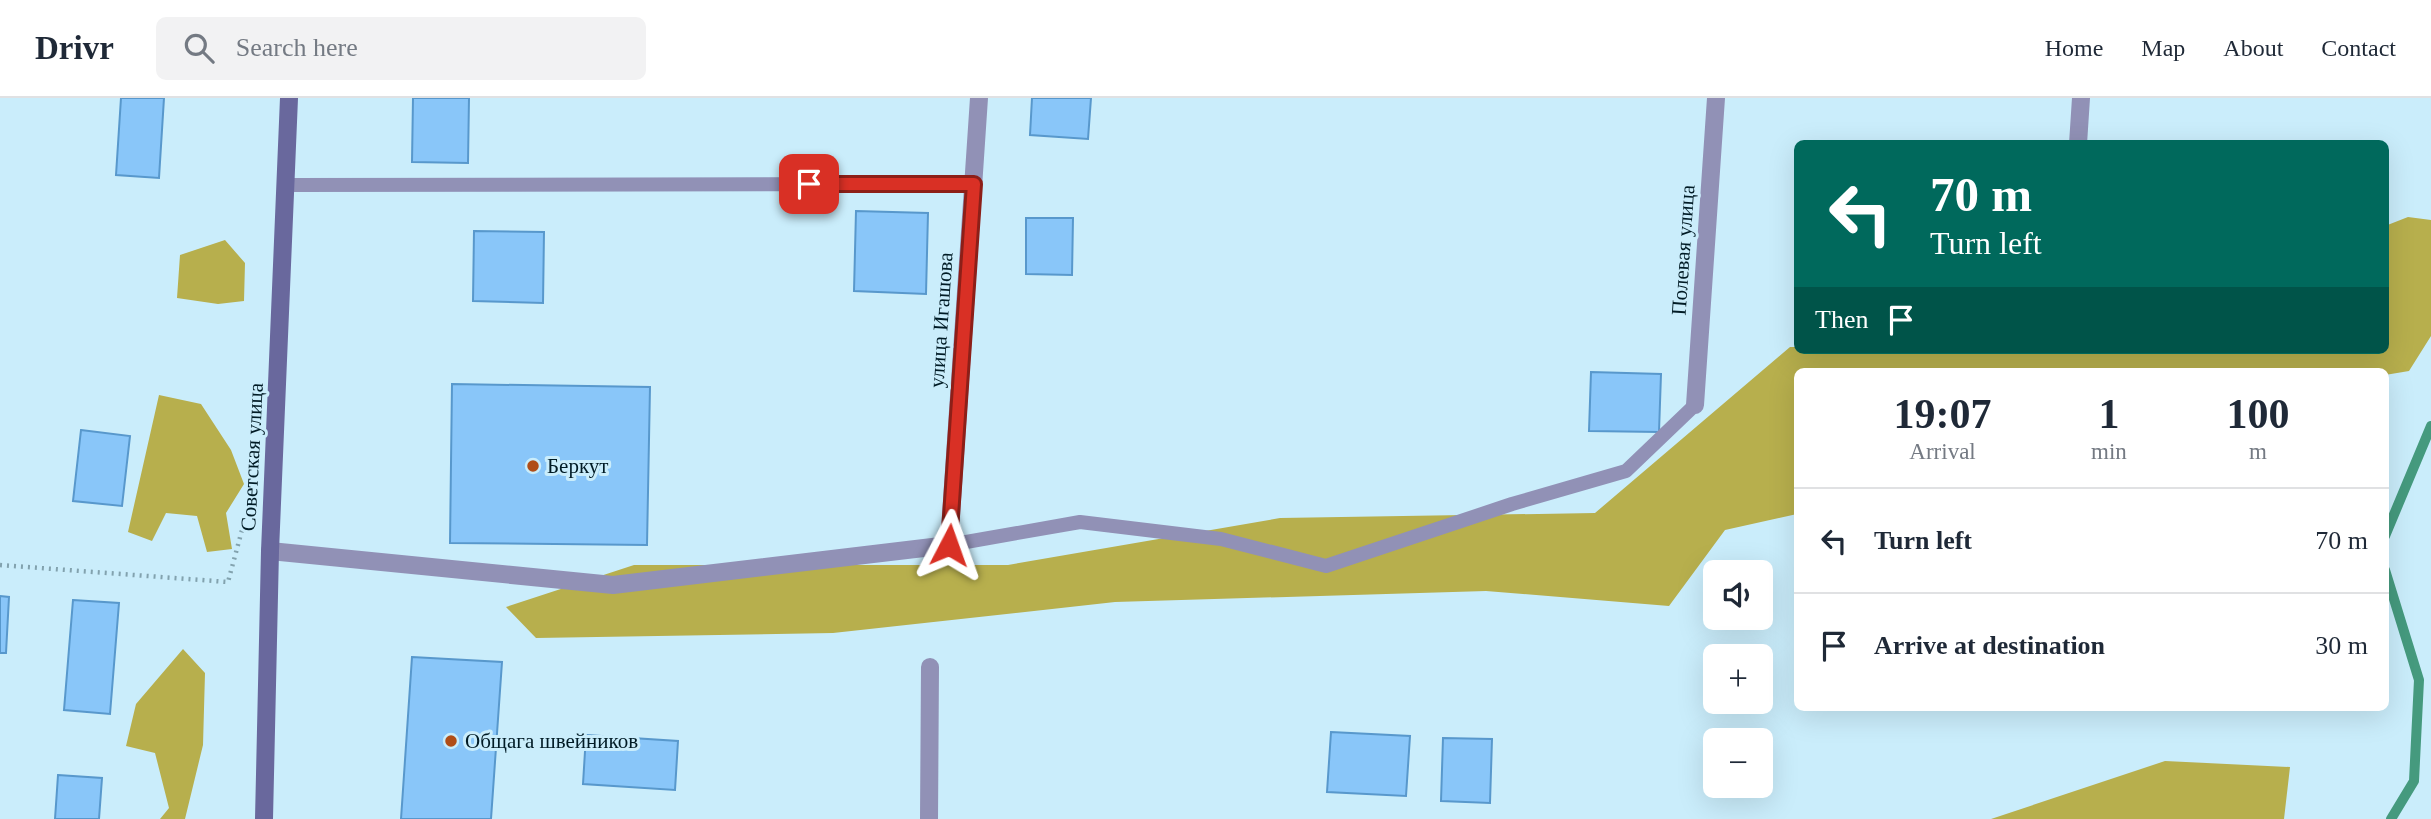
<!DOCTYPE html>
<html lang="en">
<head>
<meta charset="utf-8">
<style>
	body { margin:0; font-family:"Times New Roman",serif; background:#f2f2f3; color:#1f2937; height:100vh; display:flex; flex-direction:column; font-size:26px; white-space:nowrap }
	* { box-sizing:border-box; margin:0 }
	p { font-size:23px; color:#747a83 }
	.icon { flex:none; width:38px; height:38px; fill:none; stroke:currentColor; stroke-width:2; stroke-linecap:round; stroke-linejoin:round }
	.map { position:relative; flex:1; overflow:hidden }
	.drawer { position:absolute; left:1794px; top:270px; width:595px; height:343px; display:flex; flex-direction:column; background:#fff; border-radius:10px; box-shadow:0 7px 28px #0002 }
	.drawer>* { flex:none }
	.hud { position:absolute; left:1794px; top:42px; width:595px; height:214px; border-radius:10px; box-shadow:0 7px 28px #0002; background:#00695c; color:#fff; overflow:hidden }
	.tools { position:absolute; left:1703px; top:462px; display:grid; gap:14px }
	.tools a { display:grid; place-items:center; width:70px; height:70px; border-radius:10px; background:#fff; box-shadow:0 7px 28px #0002; font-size:35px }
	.pin { position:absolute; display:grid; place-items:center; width:60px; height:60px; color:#fff; margin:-30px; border-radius:14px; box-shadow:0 4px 10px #0006 }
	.me { position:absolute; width:77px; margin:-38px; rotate:4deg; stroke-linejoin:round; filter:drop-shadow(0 0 5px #0008) }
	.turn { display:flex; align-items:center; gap:24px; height:147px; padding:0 21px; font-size:32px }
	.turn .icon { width:91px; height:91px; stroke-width:2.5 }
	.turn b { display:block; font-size:49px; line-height:60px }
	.then { display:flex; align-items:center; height:66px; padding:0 21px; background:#0003; gap:14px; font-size:26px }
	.eta { display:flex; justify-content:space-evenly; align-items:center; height:119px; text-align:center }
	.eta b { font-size:42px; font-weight:700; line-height:49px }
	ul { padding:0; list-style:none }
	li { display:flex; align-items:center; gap:21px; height:105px; padding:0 21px; border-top:2px solid #e0e1e3 }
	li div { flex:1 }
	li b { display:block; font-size:26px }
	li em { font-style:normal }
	header { display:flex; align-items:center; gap:42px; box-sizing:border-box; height:98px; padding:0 35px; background:#fff; border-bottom:2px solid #e0e1e3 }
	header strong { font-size:33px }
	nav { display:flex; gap:38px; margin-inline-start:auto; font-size:24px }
	.search { width:490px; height:63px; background:#f2f2f3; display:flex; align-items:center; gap:18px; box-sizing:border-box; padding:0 24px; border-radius:10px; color:#747a83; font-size:26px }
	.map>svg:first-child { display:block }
	.forest { fill:#b7af4d }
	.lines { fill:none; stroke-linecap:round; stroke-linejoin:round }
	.stream { stroke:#459a7e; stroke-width:10 }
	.building { fill:#89c6f9; stroke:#5898cc; stroke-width:2 }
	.path { stroke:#82a2ae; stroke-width:4.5; stroke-dasharray:2 5; stroke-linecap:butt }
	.lane { stroke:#9191b6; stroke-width:14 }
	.street { stroke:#9191b6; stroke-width:18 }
	.secondary { stroke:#69689d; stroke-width:18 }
	.route-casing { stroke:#8d1f18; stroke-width:18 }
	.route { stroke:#d93025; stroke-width:12 }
	.poi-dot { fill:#b04d17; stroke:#caedfb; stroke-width:2.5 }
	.labels { text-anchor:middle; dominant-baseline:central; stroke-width:6; stroke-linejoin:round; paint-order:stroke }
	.street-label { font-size:21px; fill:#001b25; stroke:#caedfb }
	.poi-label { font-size:21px; fill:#001b25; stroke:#caedfb; text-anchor:start }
</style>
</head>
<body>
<header>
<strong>Drivr</strong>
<div class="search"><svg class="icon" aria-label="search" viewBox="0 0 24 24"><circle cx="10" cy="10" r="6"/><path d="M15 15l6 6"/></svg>Search here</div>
<nav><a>Home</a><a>Map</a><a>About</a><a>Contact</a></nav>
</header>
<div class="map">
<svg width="2431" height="721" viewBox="0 0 2431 721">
	<rect width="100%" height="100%" fill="#caedfb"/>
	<path class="forest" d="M2408,119L2431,122V238L2409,273L2385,277V273H1797V416L1725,432L1669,508L1486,493L1115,504L833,535L536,540L506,509L634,467H1008L1280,420L1595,415L1790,249H1797V252H2385V128Z
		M225,142L245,165L244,203L218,206L177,200L180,157Z
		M159,297L201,306L231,352L244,386L226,415L232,451L207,454L197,418L166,415L152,443L128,434Z
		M183,551L205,575L203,647L185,721H160L169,710L155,655L126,648L136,606Z
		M2165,663L2290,669L2284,721H1991Z"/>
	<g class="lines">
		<path class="stream" d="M2385,438L2431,328
			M2385,472L2419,582L2414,683L2391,721"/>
	</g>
	<path class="building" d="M121,0H164L159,80L116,77Z
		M413,0H469L468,65L412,64Z
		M1032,0H1091L1088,41L1030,37Z
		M856,113L928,115L926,196L854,193Z
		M1026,120H1073L1072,177L1026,176Z
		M474,133L544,134L543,205L473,203Z
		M1591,274L1661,276L1659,334L1589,333Z
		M452,286L650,289L647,447L450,445Z
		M81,332L130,338L122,408L73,403Z
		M0,498L9,499L6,555H0Z
		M73,502L119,505L110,616L64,612Z
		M412,559L502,564L491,721H401Z
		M1331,634L1410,638L1406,698L1327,694Z
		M586,637L678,643L675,692L583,686Z
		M1443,640L1492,641L1490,705L1441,703Z
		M58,677L102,680L99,721H55Z"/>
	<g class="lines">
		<path class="path" d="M0,467L228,484L242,432"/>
		<path class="lane" d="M287,87L973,86
			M949,447L1080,424L1221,441L1326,468L1512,406L1626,373L1695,307"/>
		<path class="street" d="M2078,46L2081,0
			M1695,307L1716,0
			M270,453L613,487L949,447L979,0
			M929,721L930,569"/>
		<path class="secondary" d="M264,721L270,453L289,0"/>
	</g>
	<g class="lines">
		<g class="route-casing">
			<path id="route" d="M809,86H974L949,447"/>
		</g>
		<use href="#route" class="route"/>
	</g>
	<g class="poi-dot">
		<circle cx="533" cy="368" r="7"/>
		<circle cx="451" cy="643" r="7"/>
	</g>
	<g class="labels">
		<g class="street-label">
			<text transform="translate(1683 152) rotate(-86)">Полевая улица</text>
			<text transform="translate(941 222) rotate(-86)">улица Игашова</text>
			<text transform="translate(252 359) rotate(-87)">Советская улица</text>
		</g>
		<g class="poi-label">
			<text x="547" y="368">Беркут</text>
			<text x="465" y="643">Общага швейников</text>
		</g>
	</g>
</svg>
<div class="tools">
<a><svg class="icon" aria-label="sound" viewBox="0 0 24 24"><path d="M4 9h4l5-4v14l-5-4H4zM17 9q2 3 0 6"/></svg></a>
<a>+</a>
<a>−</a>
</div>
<div class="pin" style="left:809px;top:86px;background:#d93025"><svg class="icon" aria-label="arrive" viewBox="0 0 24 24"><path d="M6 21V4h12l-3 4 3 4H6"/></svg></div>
<svg class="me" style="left:949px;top:447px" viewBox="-20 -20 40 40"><path d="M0-17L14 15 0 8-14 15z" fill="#d93025" stroke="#fff" stroke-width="4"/></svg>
<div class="hud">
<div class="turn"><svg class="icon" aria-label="left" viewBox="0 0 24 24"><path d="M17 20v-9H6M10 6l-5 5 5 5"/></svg><div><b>70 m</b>Turn left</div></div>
<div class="then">Then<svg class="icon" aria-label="arrive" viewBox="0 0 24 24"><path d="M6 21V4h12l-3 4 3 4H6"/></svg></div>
</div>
<section class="drawer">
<div class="eta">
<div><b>19:07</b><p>Arrival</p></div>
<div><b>1</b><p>min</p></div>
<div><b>100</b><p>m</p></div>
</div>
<ul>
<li><svg class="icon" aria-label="left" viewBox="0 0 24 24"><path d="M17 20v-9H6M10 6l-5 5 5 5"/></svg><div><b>Turn left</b></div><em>70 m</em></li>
<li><svg class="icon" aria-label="arrive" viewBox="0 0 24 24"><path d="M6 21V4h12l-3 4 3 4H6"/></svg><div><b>Arrive at destination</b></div><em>30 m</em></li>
</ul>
</section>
</div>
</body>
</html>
